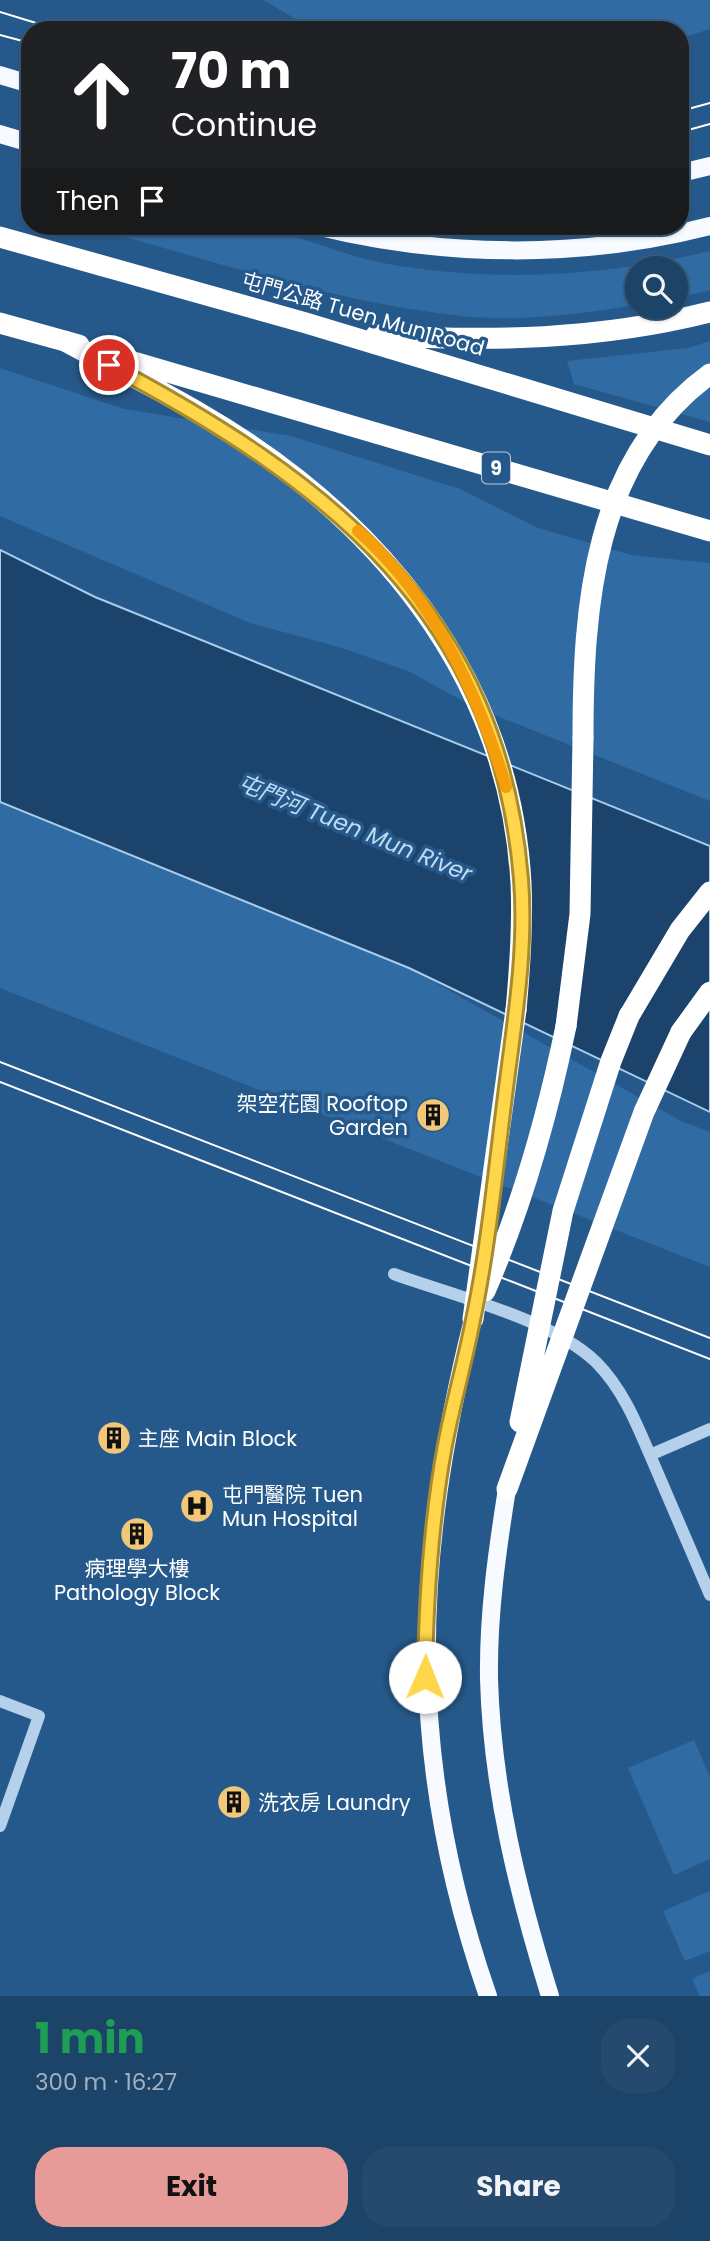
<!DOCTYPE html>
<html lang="en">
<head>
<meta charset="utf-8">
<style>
	body { margin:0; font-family:Poppins,"Noto Sans TC",sans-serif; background:#254a6e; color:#f1f3f6; height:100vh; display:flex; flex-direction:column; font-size:26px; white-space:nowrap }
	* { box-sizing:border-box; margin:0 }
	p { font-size:23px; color:#a0b0c0 }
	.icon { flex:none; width:38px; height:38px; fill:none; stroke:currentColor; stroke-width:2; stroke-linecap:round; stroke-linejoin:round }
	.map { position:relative; height:1996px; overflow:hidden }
	.panel { display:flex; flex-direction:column; background:#1c4368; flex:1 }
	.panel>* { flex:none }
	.guide { position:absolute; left:21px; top:21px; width:668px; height:214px; border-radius:28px; box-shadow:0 2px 5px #0004,0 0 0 2px #3a5c7c; background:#202124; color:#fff; overflow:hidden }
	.tools { position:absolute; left:625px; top:256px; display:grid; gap:14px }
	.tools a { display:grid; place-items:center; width:63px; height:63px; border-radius:50%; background:#1c4368; box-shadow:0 2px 5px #0004,0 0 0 2px #3a5c7c; font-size:35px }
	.pin { position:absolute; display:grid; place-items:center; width:60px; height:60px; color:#fff; margin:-30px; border:4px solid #fff; border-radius:50%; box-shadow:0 2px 7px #0007 }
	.me { position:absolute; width:77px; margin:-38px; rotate:1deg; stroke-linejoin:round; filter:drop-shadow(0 0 5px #0008) }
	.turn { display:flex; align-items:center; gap:24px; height:147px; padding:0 35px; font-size:32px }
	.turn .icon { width:91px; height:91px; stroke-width:2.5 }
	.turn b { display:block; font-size:49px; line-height:60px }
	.then { display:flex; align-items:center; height:66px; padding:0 35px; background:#0003; gap:14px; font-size:26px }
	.round { display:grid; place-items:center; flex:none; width:74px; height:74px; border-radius:28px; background:#254a6e }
	.overview { display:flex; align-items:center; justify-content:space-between; height:119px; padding:0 35px }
	h1 { font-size:42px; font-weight:700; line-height:52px; color:#1e9e55 }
	.cta { display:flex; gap:14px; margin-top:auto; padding:14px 35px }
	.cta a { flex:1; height:80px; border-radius:28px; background:#e69b98; color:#111; font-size:28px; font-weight:700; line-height:80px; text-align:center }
	.cta a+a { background:#254a6e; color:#f1f3f6 }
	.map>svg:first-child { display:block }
	.green { fill:#306ca3 }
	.water { fill:#1b436b; stroke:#a8cceb; stroke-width:2 }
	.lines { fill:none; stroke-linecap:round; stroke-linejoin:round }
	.minor { stroke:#b4d0ea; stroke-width:12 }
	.major { stroke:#f7fafe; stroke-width:18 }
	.highway { stroke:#fff; stroke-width:21 }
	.tram { stroke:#fff; stroke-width:2 }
	.highway-bridge { stroke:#fff; stroke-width:21 }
	.route-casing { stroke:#a68a30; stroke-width:18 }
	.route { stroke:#ffd54a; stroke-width:12 }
	.slow { stroke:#f59e0b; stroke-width:12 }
	.labels { text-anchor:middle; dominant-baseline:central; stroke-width:7; stroke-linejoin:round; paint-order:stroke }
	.shield { fill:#26598b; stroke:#becddc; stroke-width:2 }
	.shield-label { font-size:19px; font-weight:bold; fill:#fff }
	.street-label { font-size:21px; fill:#fff; stroke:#26598b }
	.poi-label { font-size:21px; fill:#fff; stroke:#26598b; text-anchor:start }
	.water-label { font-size:23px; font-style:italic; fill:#bfdaf1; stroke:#26598b }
</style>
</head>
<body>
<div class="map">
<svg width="710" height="1996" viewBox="0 0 710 1996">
	<rect width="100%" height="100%" fill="#26598b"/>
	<path class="green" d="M263,0H710V29L681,38V30H315Z
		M85,226C138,226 192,221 245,226C287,229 340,255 383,263C491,283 604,277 710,251V290L676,298V268H637V305C580,314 521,322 462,316C335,303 209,259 85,226Z
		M710,341V422L574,384L567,361L688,348Z
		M0,368L124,409L291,436L460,489L538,528L631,555L710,563V801L472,706L408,671L339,647L250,623L0,516Z
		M0,802L409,968L681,1121L710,1132V1267L0,988Z
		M694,1740L710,1777V1859L674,1875L628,1768Z
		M710,1891V1951L685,1961L663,1911Z
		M710,1971V1996H700L692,1979Z"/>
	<path class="water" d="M0,550L95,597L710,846V1112L409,968L0,802Z"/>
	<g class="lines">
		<path class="minor" d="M394,1274C454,1296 550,1318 596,1362C622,1388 636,1422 650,1455
			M710,1429L650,1455L710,1595
			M0,1701L39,1716L0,1826"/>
		<path class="major" d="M0,75L30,84
			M0,134L30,143
			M681,173L710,166
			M316,226C445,258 582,259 710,226
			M473,1319C413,1560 405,1758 488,1996
			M507,1489C497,1552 488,1615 489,1679C492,1788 518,1893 550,1996"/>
		<path class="highway" d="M0,237L306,323L710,445
			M0,323L79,345
			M376,335C490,342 599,340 710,312
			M65,341C109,365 153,386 196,411C373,513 509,671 521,883C523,925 520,967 516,1010
			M110,355L710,531
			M629,1016L680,930L710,892
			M566,1026L580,914L583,738
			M681,1032L710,992"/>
		<path class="tram" d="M0,12L59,30
			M0,35L30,43
			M681,111L710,103
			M681,132L710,124
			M0,1062L710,1338
			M0,1082L710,1359"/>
		<path class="highway-bridge" d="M583,738C583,607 593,459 710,374
			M485,1291C522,1206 547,1118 566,1026
			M473,1319L516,1010
			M520,1422L563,1211L611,1061L629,1016
			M507,1489L644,1112L681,1032"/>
	</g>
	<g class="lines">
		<g class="route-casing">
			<path id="route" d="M109,365C328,481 499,612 521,879C527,954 513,1029 504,1104C495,1175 488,1249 473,1320C465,1362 453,1403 445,1445C431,1521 426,1599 425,1677"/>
		</g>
		<use href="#route" class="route"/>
		<path class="slow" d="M358,531C433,597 478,693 506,787"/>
	</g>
	<defs>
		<g id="building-disc" transform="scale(1.75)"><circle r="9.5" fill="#f3c778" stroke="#26598b"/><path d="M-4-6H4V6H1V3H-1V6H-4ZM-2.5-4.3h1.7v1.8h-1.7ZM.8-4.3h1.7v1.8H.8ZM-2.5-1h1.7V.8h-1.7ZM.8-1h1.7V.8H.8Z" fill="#111"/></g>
		<g id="hospital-disc" transform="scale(1.75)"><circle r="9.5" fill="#f3c778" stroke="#26598b"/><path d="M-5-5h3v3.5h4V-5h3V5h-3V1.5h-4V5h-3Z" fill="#111"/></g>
	</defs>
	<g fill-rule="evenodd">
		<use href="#building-disc" x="433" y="1115"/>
		<use href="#building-disc" x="114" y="1438"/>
		<use href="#hospital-disc" x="197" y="1506"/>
		<use href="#building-disc" x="137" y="1534"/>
		<use href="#building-disc" x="234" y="1802"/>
	</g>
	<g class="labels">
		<rect class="shield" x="482" y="452.5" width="28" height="31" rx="5"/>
		<g class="shield-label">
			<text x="496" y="468">9</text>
		</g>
		<g class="street-label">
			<text transform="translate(363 314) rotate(16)">屯門公路 Tuen Mun Road</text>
		</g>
		<g class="poi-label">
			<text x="408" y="1103" text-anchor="end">架空花園 Rooftop<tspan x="408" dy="24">Garden</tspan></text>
			<text x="138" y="1438">主座 Main Block</text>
			<text x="222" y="1494">屯門醫院 Tuen<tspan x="222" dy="24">Mun Hospital</tspan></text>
			<text x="137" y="1568" text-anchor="middle">病理學大樓<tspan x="137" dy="24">Pathology Block</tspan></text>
			<text x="258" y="1802">洗衣房 Laundry</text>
		</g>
		<g class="water-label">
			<text transform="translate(355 828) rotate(22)">屯門河 Tuen Mun River</text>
		</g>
	</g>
</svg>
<div class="tools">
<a><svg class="icon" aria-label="search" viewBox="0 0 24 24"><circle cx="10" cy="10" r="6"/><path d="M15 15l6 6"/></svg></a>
</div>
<div class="pin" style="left:109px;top:365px;background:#d93025"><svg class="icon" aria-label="arrive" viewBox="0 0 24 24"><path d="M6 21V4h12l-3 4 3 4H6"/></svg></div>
<svg class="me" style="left:425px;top:1677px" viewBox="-20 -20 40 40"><circle r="19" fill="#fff"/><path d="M0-13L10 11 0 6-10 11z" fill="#ffd54a"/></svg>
<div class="guide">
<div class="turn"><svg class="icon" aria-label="ahead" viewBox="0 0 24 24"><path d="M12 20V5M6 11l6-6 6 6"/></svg><div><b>70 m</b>Continue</div></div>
<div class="then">Then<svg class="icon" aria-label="arrive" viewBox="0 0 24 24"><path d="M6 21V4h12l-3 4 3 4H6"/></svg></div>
</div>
</div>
<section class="panel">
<div class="overview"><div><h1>1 min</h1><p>300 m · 16:27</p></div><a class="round"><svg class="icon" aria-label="close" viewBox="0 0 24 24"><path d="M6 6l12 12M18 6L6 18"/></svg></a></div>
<div class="cta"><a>Exit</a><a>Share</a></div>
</section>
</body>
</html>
